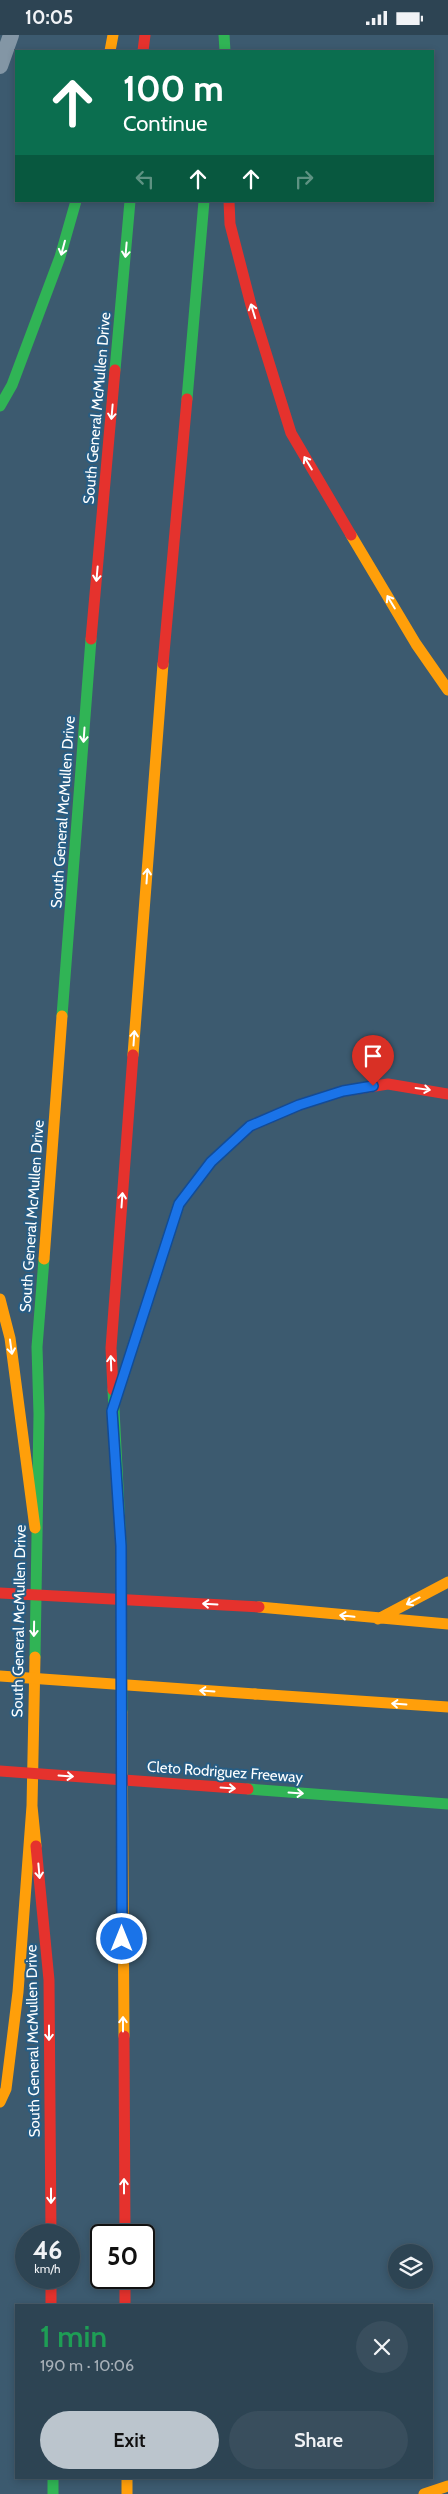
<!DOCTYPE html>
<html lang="en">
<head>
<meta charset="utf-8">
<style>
	body { margin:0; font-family:Cabin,sans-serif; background:#394e5d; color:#f1f3f6; height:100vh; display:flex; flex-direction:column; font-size:19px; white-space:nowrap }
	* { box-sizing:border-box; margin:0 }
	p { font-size:16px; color:#a7b0b8 }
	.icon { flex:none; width:28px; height:28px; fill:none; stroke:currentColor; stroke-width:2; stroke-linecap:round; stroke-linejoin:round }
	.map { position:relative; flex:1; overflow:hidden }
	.side { position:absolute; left:15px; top:2269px; width:418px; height:175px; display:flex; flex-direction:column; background:#2d4453; border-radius:0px; box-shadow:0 2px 8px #0003,0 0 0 1px #485c6a }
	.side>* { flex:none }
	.top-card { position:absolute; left:15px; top:15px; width:419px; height:152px; border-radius:0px; box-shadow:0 2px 8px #0003,0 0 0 1px #485c6a; background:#0b6e4f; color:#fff; overflow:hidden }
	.buttons { position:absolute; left:388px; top:2209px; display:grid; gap:10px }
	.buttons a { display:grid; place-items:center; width:45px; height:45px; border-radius:50%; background:#2d4453; box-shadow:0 2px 8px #0003,0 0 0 1px #485c6a; font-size:25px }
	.speed { position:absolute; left:15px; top:2189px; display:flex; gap:10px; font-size:25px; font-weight:700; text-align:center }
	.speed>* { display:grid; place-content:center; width:65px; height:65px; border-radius:50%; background:#2d4453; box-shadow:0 2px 8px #0003,0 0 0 1px #485c6a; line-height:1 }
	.speed small { font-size:12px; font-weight:400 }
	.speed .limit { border:2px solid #111; border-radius:8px; background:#fff; color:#111 }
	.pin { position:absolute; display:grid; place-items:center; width:42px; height:42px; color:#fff; margin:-51px -21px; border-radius:50% 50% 50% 0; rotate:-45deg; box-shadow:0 0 5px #0007 }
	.pin .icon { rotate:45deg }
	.me { position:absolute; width:55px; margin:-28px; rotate:0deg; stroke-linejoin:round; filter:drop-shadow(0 0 4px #0008) }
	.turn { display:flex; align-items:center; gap:18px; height:105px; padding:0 25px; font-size:22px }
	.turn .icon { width:65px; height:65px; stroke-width:2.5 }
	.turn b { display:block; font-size:35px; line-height:42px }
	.lanes { display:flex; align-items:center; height:48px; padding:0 25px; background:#0003; justify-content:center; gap:25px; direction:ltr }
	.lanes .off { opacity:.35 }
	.round { display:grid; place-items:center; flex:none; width:52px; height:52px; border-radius:26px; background:#394e5d }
	.head { display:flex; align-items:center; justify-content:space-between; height:85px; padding:0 25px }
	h1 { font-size:30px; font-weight:600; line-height:38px; color:#1e9e55 }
	.action { display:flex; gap:10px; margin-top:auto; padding:10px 25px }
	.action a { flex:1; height:58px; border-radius:30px; background:#bbc5cd; color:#111; font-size:20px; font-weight:600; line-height:58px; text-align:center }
	.action a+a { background:#394e5d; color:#f1f3f6 }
	.status { display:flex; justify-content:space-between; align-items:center; height:35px; padding:0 25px; background:#2d4453; direction:ltr }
	.status svg { height:14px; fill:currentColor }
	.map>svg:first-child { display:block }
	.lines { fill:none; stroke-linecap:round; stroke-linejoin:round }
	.lane { stroke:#8396a5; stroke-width:16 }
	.fast { stroke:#30b455; stroke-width:11 }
	.slow { stroke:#ff9f0a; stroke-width:11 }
	.jam { stroke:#e5322d; stroke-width:11 }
	.slow-bridge { stroke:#ff9f0a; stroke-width:11 }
	.jam-bridge { stroke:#e5322d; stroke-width:11 }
	.oneway { stroke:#fff }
	.route-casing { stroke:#114b97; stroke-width:12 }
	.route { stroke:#1a73e8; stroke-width:9 }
	.labels { text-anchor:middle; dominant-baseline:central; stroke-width:4; stroke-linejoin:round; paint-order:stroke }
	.street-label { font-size:15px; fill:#fff; stroke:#275d84 }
</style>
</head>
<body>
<div class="status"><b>10:05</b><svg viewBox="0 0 49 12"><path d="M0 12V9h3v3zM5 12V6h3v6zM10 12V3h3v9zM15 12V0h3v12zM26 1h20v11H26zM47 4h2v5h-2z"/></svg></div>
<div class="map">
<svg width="448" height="2459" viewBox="0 0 448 2459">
	<rect width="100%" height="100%" fill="#3c5a6f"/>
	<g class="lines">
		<path class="lane" d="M0,31L11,0"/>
		<path class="fast" d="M224,0L225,16
			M115,335L130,166
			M187,364L204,166
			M0,371L12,350L60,222L76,166
			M62,981L91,604
			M113,1355L121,1511L122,1677
			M112,1376L179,1169L211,1127L233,1107
			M35,1622L39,1379L37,1312L44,1224
			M248,1754L448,1769
			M53,2442V2459"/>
		<path class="slow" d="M110,16L113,0
			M351,500L416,609L448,655
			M133,1020L163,629
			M44,1224L62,981
			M0,1264L10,1303L35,1493
			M259,1572L448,1589
			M378,1584L448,1547
			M35,1622L32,1771L36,1811
			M255,1659L448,1672
			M122,1677L124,2001
			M0,2067L6,2054L18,1957L32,1771
			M127,2442V2459
			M424,2459L448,2451"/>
		<path class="jam" d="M143,16L145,0
			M229,166L230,189L251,270L291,398L351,500
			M91,604L115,335
			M163,629L187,364
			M233,1107L250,1091L299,1070L343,1056L388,1049L448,1059
			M113,1355L111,1313L133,1020
			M36,1811L49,1945L51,2200
			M124,2001L125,2200
			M51,2242V2270
			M125,2242V2270"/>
		<path class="slow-bridge" d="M0,1641L255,1659"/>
		<path class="jam-bridge" d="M0,1558L259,1572
			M0,1736L248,1754"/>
	</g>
	<defs><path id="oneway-shaft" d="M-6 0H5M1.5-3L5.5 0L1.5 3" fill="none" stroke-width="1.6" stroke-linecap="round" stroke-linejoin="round" transform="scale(1.25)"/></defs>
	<g class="oneway">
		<use href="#oneway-shaft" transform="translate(63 213) rotate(105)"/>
		<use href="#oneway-shaft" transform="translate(126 215) rotate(95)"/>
		<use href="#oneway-shaft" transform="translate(253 276) rotate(-107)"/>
		<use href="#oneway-shaft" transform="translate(112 377) rotate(95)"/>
		<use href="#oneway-shaft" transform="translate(308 428) rotate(-121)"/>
		<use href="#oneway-shaft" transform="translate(97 539) rotate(95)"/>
		<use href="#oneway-shaft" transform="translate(391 567) rotate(-121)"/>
		<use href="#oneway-shaft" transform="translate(84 700) rotate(94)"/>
		<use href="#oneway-shaft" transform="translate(147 841) rotate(-86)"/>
		<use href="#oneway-shaft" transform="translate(134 1003) rotate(-86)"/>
		<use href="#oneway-shaft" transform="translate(423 1054) rotate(8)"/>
		<use href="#oneway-shaft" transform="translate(122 1165) rotate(-86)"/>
		<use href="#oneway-shaft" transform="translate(11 1312) rotate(82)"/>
		<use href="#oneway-shaft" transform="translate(111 1328) rotate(-92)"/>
		<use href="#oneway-shaft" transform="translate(413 1566) rotate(152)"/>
		<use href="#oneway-shaft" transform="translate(210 1569) rotate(-177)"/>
		<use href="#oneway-shaft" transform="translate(347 1581) rotate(-174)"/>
		<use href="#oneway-shaft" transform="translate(34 1594) rotate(91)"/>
		<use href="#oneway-shaft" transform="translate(207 1656) rotate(-176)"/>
		<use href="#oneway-shaft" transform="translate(399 1669) rotate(-176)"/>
		<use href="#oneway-shaft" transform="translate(66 1741) rotate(4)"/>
		<use href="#oneway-shaft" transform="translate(228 1753) rotate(4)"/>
		<use href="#oneway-shaft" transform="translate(296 1758) rotate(4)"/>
		<use href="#oneway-shaft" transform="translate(39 1836) rotate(85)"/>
		<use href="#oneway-shaft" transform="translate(123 1989) rotate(-90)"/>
		<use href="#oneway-shaft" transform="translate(49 1998) rotate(90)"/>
		<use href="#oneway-shaft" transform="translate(124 2151) rotate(-90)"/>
		<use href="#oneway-shaft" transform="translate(51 2161) rotate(90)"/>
	</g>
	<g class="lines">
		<g class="route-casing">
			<path id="route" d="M122,1904L121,1511L112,1376L179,1169L211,1127L250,1091L299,1070L343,1056L373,1051"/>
		</g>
		<use href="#route" class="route"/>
	</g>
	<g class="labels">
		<g class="street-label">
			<text transform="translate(97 373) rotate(-85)">South General McMullen Drive</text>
			<text transform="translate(63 777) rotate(-86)">South General McMullen Drive</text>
			<text transform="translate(32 1181) rotate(-86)">South General McMullen Drive</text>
			<text transform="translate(19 1586) rotate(-89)">South General McMullen Drive</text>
			<text transform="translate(225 1737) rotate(4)">Cleto Rodriguez Freeway</text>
			<text transform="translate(33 2006) rotate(-91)">South General McMullen Drive</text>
		</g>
	</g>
</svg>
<div class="buttons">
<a><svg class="icon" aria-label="layers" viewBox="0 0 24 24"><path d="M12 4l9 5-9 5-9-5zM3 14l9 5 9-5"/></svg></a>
</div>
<div class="speed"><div>46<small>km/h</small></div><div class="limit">50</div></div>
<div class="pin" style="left:373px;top:1051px;background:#d93025"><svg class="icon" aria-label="arrive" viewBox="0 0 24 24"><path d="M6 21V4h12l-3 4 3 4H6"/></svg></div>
<svg class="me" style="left:122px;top:1904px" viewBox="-20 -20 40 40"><circle r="17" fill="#1a73e8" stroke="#fff" stroke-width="3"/><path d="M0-11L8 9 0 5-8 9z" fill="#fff"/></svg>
<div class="top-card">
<div class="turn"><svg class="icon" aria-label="ahead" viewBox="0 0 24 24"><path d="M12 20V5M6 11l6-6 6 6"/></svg><div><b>100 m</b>Continue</div></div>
<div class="lanes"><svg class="icon off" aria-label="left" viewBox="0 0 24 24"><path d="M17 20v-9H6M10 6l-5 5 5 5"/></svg><svg class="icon" aria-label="ahead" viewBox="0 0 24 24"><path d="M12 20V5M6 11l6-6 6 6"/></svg><svg class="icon" aria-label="ahead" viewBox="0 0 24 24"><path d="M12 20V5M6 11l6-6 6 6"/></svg><svg class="icon off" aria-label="right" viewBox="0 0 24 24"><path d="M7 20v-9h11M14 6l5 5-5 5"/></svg></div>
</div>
<section class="side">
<div class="head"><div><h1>1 min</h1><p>190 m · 10:06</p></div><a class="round"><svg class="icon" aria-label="close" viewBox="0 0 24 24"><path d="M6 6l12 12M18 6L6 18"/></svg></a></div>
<div class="action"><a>Exit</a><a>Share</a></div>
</section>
</div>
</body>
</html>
